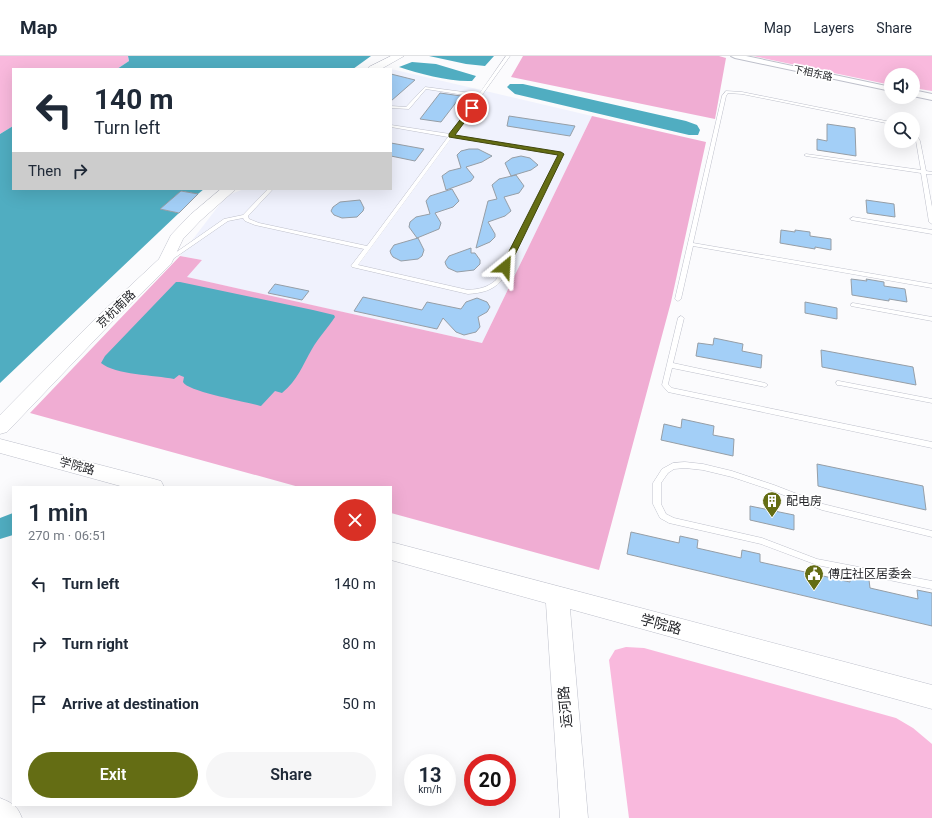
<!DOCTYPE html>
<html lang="en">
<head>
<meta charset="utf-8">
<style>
	body { margin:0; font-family:Roboto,"Noto Sans SC",sans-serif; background:#f6f6f7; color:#1f2937; height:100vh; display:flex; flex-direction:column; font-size:15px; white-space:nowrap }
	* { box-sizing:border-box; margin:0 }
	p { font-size:13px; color:#747a83 }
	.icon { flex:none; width:22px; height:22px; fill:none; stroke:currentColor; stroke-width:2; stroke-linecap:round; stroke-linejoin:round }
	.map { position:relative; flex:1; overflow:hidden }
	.sheet { position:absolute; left:12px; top:430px; width:380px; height:320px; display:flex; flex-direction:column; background:#fff; border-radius:0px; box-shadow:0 4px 16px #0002 }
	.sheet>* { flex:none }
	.hud { position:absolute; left:12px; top:12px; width:380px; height:122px; border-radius:0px; box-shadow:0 4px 16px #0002; background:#fff; color:#1f2937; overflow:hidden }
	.tools { position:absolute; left:884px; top:12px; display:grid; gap:8px }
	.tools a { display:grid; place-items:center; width:36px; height:36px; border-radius:50%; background:#fff; box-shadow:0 4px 16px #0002; font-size:20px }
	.speed { position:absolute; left:404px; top:698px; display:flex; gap:8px; font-size:20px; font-weight:700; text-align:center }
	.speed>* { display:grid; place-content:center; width:52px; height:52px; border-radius:50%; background:#fff; box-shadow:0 4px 16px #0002; line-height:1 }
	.speed small { font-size:10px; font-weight:400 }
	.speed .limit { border:6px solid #d22; background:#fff; color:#111 }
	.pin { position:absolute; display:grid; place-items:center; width:34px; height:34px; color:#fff; margin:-17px; border:2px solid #fff; border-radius:50%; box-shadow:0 1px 4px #0007 }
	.me { position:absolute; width:44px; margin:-22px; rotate:27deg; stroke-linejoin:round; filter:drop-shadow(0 0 3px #0008) }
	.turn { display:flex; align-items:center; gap:14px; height:84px; padding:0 16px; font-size:18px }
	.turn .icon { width:52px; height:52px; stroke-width:2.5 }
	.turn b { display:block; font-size:28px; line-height:34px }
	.then { display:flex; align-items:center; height:38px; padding:0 16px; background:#0003; gap:8px; font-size:15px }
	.round { display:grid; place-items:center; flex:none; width:42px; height:42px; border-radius:21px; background:#f6f6f7 }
	.overview { display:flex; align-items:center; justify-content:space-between; height:68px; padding:0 16px }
	h1 { font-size:24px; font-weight:600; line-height:30px }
	.action { display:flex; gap:8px; margin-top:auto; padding:8px 16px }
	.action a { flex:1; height:46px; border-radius:24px; background:#646d14; color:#fff; font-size:16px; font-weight:600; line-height:46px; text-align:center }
	.action a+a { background:#f6f6f7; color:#1f2937 }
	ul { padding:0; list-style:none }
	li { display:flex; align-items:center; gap:12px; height:60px; padding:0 16px }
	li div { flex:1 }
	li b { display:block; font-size:15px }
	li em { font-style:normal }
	header { display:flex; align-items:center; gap:24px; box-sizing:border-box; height:56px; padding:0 20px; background:#fff; border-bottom:1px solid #e0e1e3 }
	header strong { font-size:19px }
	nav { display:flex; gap:22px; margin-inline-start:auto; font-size:14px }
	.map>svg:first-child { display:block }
	.built { fill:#f0f2fd }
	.green { fill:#f9b9dd }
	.forest { fill:#f0add3 }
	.water { fill:#50adc1 }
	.building { fill:#a3cff7; stroke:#969ea6 }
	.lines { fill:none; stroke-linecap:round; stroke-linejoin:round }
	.lane-casing { stroke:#bec0cb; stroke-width:1 }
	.street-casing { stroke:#bec0cb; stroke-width:2 }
	.secondary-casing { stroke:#bec0cb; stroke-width:1 }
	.lane { fill:#fff; fill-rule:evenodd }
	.street { fill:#fff; fill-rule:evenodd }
	.secondary { fill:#fff; fill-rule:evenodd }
	.route { fill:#646d14; stroke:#41470d }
	.labels { text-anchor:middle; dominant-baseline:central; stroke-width:3.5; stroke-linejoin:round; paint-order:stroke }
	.far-street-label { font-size:10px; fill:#25262a; stroke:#fff }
	.street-label { font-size:12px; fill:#25262a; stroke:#fff }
	.poi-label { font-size:12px; fill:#25262a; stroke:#fff; text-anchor:start }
	.near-street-label { font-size:14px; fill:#25262a; stroke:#fff }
</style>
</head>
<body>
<header>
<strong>Map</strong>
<nav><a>Map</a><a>Layers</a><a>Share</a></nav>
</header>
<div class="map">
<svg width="932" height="762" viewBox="0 0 932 762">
	<rect width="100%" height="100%" fill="#fbfbfd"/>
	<path class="built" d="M391,13L592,60L482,287L186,221L202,204L180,200L226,140L244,133H391Z"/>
	<path class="green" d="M0,0H128L129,5L117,13H13V70L0,78Z
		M753,0H932V35L913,32V19H891V29Z
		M626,591L644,592L896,662L913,672L932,688V762H629L609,604L615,594Z"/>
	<path class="forest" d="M523,0H719L726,2L715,63L511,21Z
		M592,60L706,86L671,246L599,514L391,457V431H299L30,357L180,200L202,204L187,221L482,287Z"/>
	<path class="water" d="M128,0H371L353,13H117L129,5Z
		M429,0H494L485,10L466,8Z
		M412,6L436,8L476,20L472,25C450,26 420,18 399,11Z
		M510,28H523L686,65L697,69L700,74L698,79H689L515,38L507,31Z
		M13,70V133H204L198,138L181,135L161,153L179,157L0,327V78Z
		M176,226H180L313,254L334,259L335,261C328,272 318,282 312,293C302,310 298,324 282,337L275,335L261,350C248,346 188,336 183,326L184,321L179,319L174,323C155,319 115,319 101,307L105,300Z
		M13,457V479L0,483V462Z"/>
	<path class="building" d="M391,18L415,24L391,45Z
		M440,37L461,40L441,66L420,63Z
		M509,60L575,70L570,80L507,70Z
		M827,68L855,72L856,100L817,94V83L827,85Z
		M391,87L424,93L415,105L391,100Z
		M469,93H478L492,100L482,106L466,111L474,121L471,125L446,134L442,120L449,115L461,112L457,99L461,95Z
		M521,100L530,102L538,109L531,114L511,120L505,107L512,102Z
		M516,119L524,130L519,137L504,141L511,155L505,160L488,166L495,178V181L490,186L476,192L488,145L497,143L492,129L499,123Z
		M452,133L459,145L453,151L435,157L441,167L439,173L417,182L409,171L410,166L416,161L430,158L426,145L430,140Z
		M181,135L198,138L179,157L160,153Z
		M360,144L364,152L363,155L357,161L342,162L334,159L331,155L333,151L340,146Z
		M866,144L894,148L895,161L867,157Z
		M781,174L795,176V174L810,176V180L831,183V194L815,191V193L780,187Z
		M418,182L424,194L422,200L418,203L401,205L393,201L391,198L390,195L394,189Z
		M471,192V197H475L480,204V208L474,214L457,216L448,212L446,209L445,206L449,200Z
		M851,223L867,225L866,223L884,226V230L905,233L907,246L889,243V245L852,239Z
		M275,228L309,235L302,244L268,237Z
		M363,241L422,254L427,246L461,253L466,246L477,242L487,246L490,251L487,256L478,261L480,271L476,276L464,279L456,276L443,262L437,273L354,255Z
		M805,246L837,252V263L805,257Z
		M714,282L743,288L742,295L762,299L761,312L696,300L698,287L713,289Z
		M821,294L913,311L916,329L822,311Z
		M682,363L714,370L713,379L734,383L733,400L661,384L664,368L681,372Z
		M817,408L923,430L926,454L818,430Z
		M750,450L794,459V474L750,464Z
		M631,476L679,487L680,480L698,484L697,492L741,502L742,494L760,498V506L850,526V519L869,524L870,532L918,543L917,534L932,537V570L627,498Z"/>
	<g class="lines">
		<g class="lane-casing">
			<path id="lane" d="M506,0H510L482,39V41H481L454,79L561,97L563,98L501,225C492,235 481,237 468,238L352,211L351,210L364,193L255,169L245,165L243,162L228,165L170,205L168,206L165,204L224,163L243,159L268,133H273L248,160L249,163L259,167L367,190L448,81L391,71V69L450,78L477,41L426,33L409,53L391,52V50L406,51L425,31L479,38ZM452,81L558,99L496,224C487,232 479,233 468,234L358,209Z
				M726,35L742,36L891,66V68L742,38L728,37L726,40L693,187L932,228V232L693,190L681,243L678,245L676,244L675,243L722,40Z
				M913,76H915L920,85L926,115L932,116V118H926L932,151V168L929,166L921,117L806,100L804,99L806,98L921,114L916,85L913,81Z
				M853,161L932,174V178L851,164L850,163Z
				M853,247L932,261V265L851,250V248Z
				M681,260L684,262L673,307L765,327L768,329L765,331L672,312L668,328L672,332L932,386V392L668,336L662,329L678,262Z
				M837,325H839L932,343V347L839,329H837L836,327Z
				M685,406L703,408L732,415L774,429L823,448L932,475V481L822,454L768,433L732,421L703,414L685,412L674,413L668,417L661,427V448L666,458L674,462L762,482L817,503L932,525V533L817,509L761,488L669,467L660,462L653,448V427L662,413L673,407Z"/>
		</g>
		<g class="street-casing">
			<path id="street" d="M731,0H746L891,31V35L735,2Z
				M913,34L932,38V44L913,40Z"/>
		</g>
		<g class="secondary-casing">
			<path id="secondary" d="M391,0H404L381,13H368L369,11Z
				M221,133H236L200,165L183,183L171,208L111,267L7,376L0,378V359L99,259L159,203L171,179L190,159Z
				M0,383L154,423L161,425L164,431H124L0,397Z
				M391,486L932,629V653L570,553L588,762H560L546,547L391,504Z
				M0,742C12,747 17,749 22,762H0Z"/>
		</g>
		<use href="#lane" class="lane"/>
		<use href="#street" class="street"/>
		<use href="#secondary" class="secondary"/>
	</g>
	<path class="route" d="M472,50L475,52L455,79L561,96L564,98L509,211L505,213L501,211L558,99L449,81V78L470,51Z"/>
	<defs>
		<g id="building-pin" transform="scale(1)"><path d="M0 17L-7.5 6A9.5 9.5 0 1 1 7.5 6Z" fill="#646d14" stroke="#fff"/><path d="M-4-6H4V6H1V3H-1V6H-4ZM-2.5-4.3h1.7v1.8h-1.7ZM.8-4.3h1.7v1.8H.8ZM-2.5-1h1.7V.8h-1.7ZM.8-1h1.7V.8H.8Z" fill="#fff"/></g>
		<g id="civic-pin" transform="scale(1)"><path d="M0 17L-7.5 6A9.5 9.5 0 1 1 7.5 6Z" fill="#646d14" stroke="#fff"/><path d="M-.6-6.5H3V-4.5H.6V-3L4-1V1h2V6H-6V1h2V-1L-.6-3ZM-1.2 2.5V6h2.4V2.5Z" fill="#fff"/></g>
	</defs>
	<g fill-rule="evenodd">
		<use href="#building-pin" x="772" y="445"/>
		<use href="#civic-pin" x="814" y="518"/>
	</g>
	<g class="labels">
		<g class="far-street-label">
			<text transform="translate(813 17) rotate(12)">下相东路</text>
		</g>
		<g class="street-label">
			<text transform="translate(116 253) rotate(-44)">京杭南路</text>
			<text transform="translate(77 410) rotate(15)">学院路</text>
		</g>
		<g class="poi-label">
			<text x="786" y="445">配电房</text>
			<text x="828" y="518">傅庄社区居委会</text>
		</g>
		<g class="near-street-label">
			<text transform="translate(661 568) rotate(15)">学院路</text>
			<text transform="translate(565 651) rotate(-95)">运河路</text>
		</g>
	</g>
</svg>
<div class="tools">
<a><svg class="icon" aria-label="sound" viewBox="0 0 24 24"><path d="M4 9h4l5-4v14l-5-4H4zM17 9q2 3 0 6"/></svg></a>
<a><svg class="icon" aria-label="search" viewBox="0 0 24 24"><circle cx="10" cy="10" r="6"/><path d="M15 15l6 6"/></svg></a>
</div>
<div class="speed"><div>13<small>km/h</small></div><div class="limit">20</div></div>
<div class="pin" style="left:472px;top:52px;background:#d93025"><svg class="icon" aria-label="arrive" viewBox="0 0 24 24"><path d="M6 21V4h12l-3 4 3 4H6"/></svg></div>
<svg class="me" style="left:505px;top:211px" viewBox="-20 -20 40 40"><path d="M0-17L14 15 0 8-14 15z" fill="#646d14" stroke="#fff" stroke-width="4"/></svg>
<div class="hud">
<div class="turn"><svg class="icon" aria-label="left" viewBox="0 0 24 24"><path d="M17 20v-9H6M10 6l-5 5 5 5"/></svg><div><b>140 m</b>Turn left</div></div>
<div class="then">Then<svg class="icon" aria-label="right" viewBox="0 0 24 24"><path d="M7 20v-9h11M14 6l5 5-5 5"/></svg></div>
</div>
<section class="sheet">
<div class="overview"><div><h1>1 min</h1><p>270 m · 06:51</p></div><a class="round" style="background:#d93025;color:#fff"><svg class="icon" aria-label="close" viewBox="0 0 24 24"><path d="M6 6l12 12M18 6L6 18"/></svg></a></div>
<ul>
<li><svg class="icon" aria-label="left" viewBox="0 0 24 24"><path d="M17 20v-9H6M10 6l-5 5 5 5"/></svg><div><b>Turn left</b></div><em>140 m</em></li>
<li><svg class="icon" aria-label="right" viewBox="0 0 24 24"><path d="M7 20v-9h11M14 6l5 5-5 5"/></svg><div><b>Turn right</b></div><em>80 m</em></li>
<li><svg class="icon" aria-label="arrive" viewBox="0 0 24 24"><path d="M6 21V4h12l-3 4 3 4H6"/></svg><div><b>Arrive at destination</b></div><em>50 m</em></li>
</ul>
<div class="action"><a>Exit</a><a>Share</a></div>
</section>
</div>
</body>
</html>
